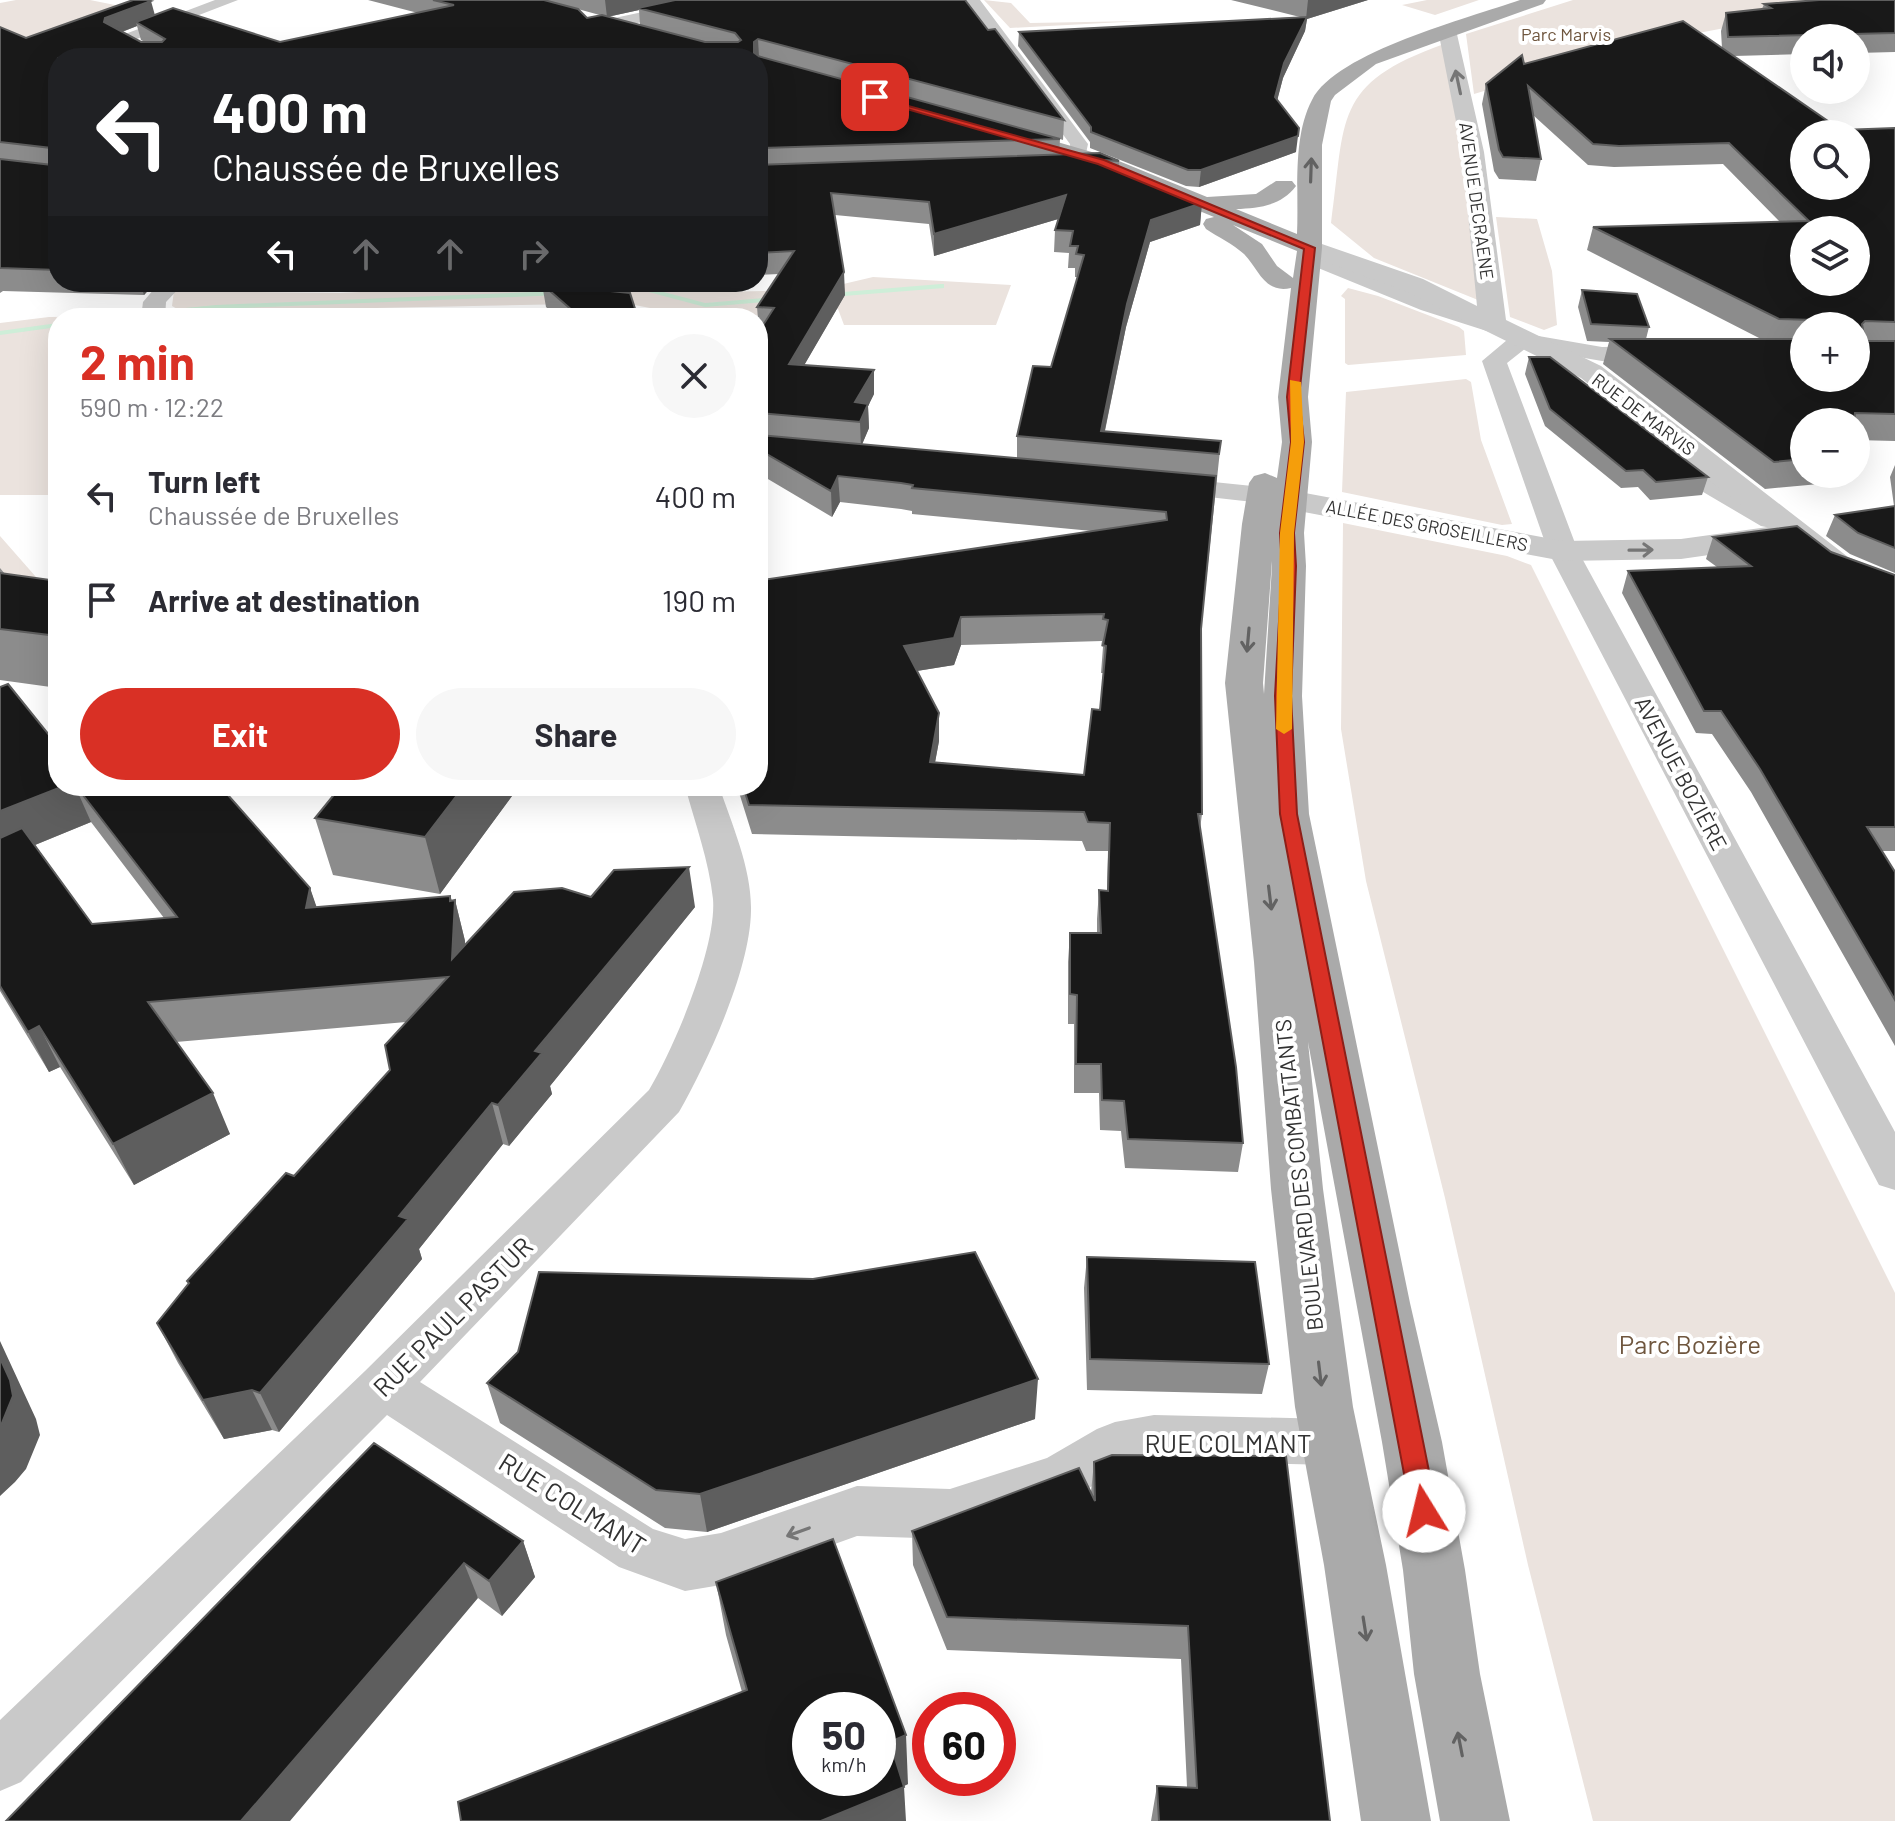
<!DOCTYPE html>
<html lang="en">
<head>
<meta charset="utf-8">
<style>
	body { margin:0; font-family:Barlow,sans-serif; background:#f7f7f7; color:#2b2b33; height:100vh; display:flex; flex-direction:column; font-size:30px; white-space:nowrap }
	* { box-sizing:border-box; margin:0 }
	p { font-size:26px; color:#7c7c81 }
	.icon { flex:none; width:44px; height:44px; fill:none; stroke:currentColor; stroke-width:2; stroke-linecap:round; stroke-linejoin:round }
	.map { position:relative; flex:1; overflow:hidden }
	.side { position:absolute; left:48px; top:308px; width:720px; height:488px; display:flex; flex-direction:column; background:#fff; border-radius:32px; box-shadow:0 8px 32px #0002 }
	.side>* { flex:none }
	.top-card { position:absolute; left:48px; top:48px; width:720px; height:244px; border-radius:32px; box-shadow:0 8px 32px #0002; background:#202124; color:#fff; overflow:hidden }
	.controls { position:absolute; left:1790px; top:24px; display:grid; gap:16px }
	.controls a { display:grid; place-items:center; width:80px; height:80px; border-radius:50%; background:#fff; box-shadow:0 8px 32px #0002; font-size:40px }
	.speed { position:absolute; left:792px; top:1692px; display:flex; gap:16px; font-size:40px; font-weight:700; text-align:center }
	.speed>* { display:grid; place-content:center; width:104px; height:104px; border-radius:50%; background:#fff; box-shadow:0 8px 32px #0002; line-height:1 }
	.speed small { font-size:20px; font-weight:400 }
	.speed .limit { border:12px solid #d22; background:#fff; color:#111 }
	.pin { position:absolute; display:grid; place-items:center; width:68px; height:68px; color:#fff; margin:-34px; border-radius:16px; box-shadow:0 4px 12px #0006 }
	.me { position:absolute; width:88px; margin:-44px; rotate:351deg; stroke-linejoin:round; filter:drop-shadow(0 0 6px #0008) }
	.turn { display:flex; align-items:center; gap:28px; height:168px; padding:0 32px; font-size:36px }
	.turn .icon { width:104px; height:104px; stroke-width:2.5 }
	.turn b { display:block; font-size:56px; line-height:68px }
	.lanes { display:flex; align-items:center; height:76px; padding:0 32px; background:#0003; justify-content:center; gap:40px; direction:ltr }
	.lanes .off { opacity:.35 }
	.round { display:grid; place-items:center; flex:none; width:84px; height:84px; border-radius:42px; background:#f7f7f7 }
	.overview { display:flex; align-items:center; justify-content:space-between; height:136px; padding:0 32px }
	h1 { font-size:48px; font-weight:700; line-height:60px; color:#d93025 }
	.cta { display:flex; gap:16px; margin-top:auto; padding:16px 32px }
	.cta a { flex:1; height:92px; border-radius:48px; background:#d93025; color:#fff; font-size:32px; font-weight:700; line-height:92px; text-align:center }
	.cta a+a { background:#f7f7f7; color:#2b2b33 }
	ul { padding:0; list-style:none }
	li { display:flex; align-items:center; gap:24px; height:104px; padding:0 32px }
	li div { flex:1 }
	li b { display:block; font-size:30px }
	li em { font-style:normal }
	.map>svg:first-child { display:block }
	.green { fill:#ebe3de }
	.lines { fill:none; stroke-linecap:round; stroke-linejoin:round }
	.stream { fill:#ceeed8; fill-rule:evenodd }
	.minor { fill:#c9c9c9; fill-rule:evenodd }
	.tertiary { fill:#c9c9c9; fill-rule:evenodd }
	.primary { fill:#aaa; fill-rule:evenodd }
	.wall { fill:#8c8c8c; fill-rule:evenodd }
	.shaded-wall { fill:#5e5e5e }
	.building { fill:#191919; stroke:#5e5e5e; stroke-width:2; fill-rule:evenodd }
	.oneway { stroke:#767676 }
	.oneway2 { stroke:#626262 }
	.route { fill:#d93025; stroke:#8d1f18; stroke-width:2 }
	.slow { fill:#f59e0b }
	.labels { text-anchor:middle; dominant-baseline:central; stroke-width:8; stroke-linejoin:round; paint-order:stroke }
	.far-park-label { font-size:18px; fill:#6f563e; stroke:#fff }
	.far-street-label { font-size:18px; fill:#323232; stroke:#fff }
	.street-label { font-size:22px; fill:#323232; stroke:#fff }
	.near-street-label { font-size:26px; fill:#323232; stroke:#fff }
	.near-park-label { font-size:26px; fill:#6f563e; stroke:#fff }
</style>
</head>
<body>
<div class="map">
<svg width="1895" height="1821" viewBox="0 0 1895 1821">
	<rect width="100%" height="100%" fill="#fff"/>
	<path class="green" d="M16,0H90L120,6L99,40L10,36L0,32V3Z
		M984,0L1011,3L1030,23L1142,21L1010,28Z
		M1427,0H1479L1435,15L1402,5Z
		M1573,0H1868L1642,44L1474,94L1466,34Z
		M1444,44L1462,140L1478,300L1374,258L1331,223C1346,118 1332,84 1444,44Z
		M1496,217L1537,219L1552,271L1557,325L1544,330L1510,317Z
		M873,277L1011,285L996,325H844L838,309L791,305L775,315L697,317L624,303L327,309L320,318H193L172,306L174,291L340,293L566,282H664L718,292L818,290Z
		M1348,288L1378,296L1459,327L1464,331L1466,355L1348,365L1345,363V299L1341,296Z
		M109,316L58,318V482L50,495H0V323L49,317Z
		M1466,379L1471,382L1481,440L1512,524L1502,525L1342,492L1346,392Z
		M1343,523L1507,556L1531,565L1895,1293V1821H1593L1528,1565L1445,1198L1366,881L1341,729Z
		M0,536L36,577L0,588Z"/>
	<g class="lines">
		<path class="stream" d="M941,284H944V288L831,297L827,295L831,293Z
			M645,287L705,303L776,297L780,299L776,301L705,307L645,291L593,294L589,292L593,290Z
			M559,291L563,293L562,295L216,309L126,318H99L103,316L216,305Z
			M58,323V327L0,335V331Z"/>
		<path class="minor" d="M215,0H238L134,40L167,58H146L112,39Z
			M699,0H729L721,5L591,33L583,28L591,23Z
			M964,0H980L1088,144L1085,158H1071L1070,144Z
			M1309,249L1437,300L1501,321L1505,326L1501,331L1493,333L1421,310L1301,261L1298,256L1301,251Z
			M160,282H185L166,302L165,318H141L143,302Z
			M1521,333L1602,347L1657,346L1666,348L1669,353L1666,358L1657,360L1602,361L1526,348L1507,363L1578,551L1895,1132V1190L1879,1185L1548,551L1482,361L1513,335Z
			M1665,443L1674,445L1713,474L1781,514L1785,520L1781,526L1771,528L1761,526L1693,486L1652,451L1656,445Z
			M1165,477L1262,487L1272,489L1276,495L1272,501L1262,503L1155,491L1151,485L1155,479Z
			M685,786H719C732,825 752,869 751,911C750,970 708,1061 679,1112L420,1382L653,1529L685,1539L721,1533L857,1486L950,1489L1047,1458L1097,1429L1115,1422L1154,1415L1331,1419L1349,1426L1357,1442L1349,1458L1331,1465L1154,1461L1125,1466L1079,1494L950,1539L857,1536L721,1585L685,1591L619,1567L387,1415L21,1782L0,1791V1720L365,1371L649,1090C674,1048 717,947 713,899C709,861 695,823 685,786Z"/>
		<path class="tertiary" d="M1447,24L1456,30L1484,152L1506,320L1601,366L1848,557L1895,576V598L1824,571L1785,541L1772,546L1681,559L1563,561L1251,502L1246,495L1251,488L1262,485L1563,541L1681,539L1768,527L1581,378L1405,291L1301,253L1298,248L1301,243H1319L1423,279L1477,306L1462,152L1438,30Z"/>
		<path class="primary" d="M1520,0H1546L1543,4L1376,64L1335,95L1331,101L1322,145V248L1308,397L1312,442L1304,533L1306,566L1302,696L1309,814L1410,1303L1442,1442L1465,1570L1480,1674L1510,1821H1440L1414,1674L1403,1570L1382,1442L1308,1042L1323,1189L1353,1407L1386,1565L1431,1821H1361L1324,1565L1295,1407L1271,1189L1254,962L1225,683L1242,524L1249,483L1254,476L1265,473L1277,478L1282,442L1278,397L1291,288C1264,294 1259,269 1244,254C1233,244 1218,237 1206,229L1203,224L1206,219L1214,217L1093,167L994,137L991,132L1002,126L1109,157L1207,197L1256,194L1276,181H1292L1296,186C1281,206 1259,208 1236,209L1297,234C1299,192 1292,138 1312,100C1336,52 1469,18 1520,0ZM1233,225L1297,251L1293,278L1277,266L1262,244ZM1272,561V566L1264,694L1263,683Z"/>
	</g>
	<path class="wall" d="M368,0H965L988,30L1064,120L1063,140L1060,139L1059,155L1119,161V171L1202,203L1200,225L1150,242L1126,327L1105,431L1221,441L1201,629L1202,814L1200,829L1243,1143L1238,1172L1125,1168L1121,1131L1100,1130L1099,1093H1074V1024H1068V962L1070,933H1097V919L1099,890L1107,891L1108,851H1086L1082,841L752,834L737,786H758L763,580L1092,531L912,514V511L901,509L840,502L832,517L758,473V333L759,331L757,307L779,274L758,275V58H58V282H156L144,295L3,291L0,293V27L26,38L155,15L280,42L418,13ZM545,0L607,17L639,10L640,25L587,18ZM137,26L141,40L145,42H141L122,32ZM835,215L929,224L934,256L1058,219L1055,230L1054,252L1069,253L1068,268H1075V277H1078L1051,367L1017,436V458L862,444L869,428L868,406L874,394V370L804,365L845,295ZM1102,641L1101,646L1103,647L1101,673H1103L1100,710L1084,775L935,762L939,741V713L917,671L954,665L961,645Z
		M1231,0H1368L1307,19L1305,31L1283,78L1277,100L1296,152L1199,187L1186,186L1090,148V142L1018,46L1019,32L1300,17Z
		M1895,0V52L1856,53V38H1804V54L1734,56L1841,130L1895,128V441L1856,440V422H1804V474H1844L1841,482L1765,489L1603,364L1609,342L1587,341L1578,307L1582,290L1649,327L1646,339H1761L1587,250L1593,227L1780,222L1723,164L1614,167L1588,165L1533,115L1541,159L1536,181L1499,179L1494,171L1482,104L1486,84L1524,64L1722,48L1721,31L1726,13L1762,9L1764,4ZM1804,326H1856L1804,378Z
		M542,284L638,318H558L546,307Z
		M1529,357L1708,477L1702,495L1650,500L1638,487L1621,488L1545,426L1525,374Z
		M1895,465V573L1850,554L1826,536L1835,515L1894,506L1890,477Z
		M1713,537L1831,552L1895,575V851H1882L1895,872V1046L1751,792L1712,734L1696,733L1622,593L1628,571L1717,567L1706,559Z
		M0,568L5,574L58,581V688L0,680Z
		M0,687L58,786H220L310,888L316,907L450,896L452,900H455L465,941V945L591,897L695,907L550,1086L552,1094L509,1146L503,1144L419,1249L422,1259L279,1432L272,1430L224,1439L178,1363L157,1323L188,1284L187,1281L294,1176L390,1070L406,1022L176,1042L230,1134L134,1185L60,1067L49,1072L0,991ZM91,822L164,918L92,924L35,845Z
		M512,796L440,894L333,875L315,818Z
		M1087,1257L1269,1364L1262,1394L1087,1390L1084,1288Z
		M487,1383L1035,1419L707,1532L665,1528L500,1423Z
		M374,1443L523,1541L535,1577L502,1616L478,1598Z
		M1094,1462L1330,1821H1151L1157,1786L1187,1787L1181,1659L947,1650L913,1565L912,1531L1091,1492Z
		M716,1582L908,1784L904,1786L742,1692L726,1635Z"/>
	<path class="shaded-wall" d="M605,0H685L638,8L639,10L607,17Z
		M1308,0H1368L1307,19L1305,31L1283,78L1274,113L1275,97L1284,63L1306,19Z
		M151,1L156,19L136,22L137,26L111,36L104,22L105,18Z
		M758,39L759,57L754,58V42Z
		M1298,136L1296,152L1199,187L1201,170Z
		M1066,195L1065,217L934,256V234Z
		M1202,203L1200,225L1150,242L1126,327L1102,444L1101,431L1127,304L1151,220Z
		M844,272L845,295L791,388L789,364Z
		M140,282H156L144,295Z
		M874,370V394L868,406L869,428L861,447L860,422L855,402Z
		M838,476L840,502L832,517L831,491Z
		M961,617V645L954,665L904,673V646Z
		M939,713V741L930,790V762Z
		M64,786H75L91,822L8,856L0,839V811Z
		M464,786H510L512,796L440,894L425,837Z
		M689,867L695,907L550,1086L552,1094L509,1146L498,1105L535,1051Z
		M310,888L324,928L306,908Z
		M450,896L454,911L455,900L465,941L463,1000L452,959Z
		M39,1026L60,1067L49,1072L28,1032Z
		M213,1093L230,1134L134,1185L113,1144Z
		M492,1103L503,1144L419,1249L422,1259L279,1432L260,1393L399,1216Z
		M0,1341L36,1419L40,1435L26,1469L15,1482L0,1496Z
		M1038,1379L1035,1419L707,1532L700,1494Z
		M252,1390L272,1430L224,1439L203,1400Z
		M523,1541L535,1577L502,1616L489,1581Z
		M464,1563L478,1598L290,1821H241Z
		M906,1735L908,1784L893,1791L890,1742Z
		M904,1787L906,1821H821Z"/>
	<path class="building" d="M133,0H147L151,1L105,18L104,22L141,42H162L165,39L136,22L173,8L280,42L454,5L433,0H544L578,9L587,18L602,15L705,42H738L741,40L735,33L638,8L675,0H965L988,30L995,29L1064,120L758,39L754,42V55L1060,139L758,148V58H58V270L0,268V159L53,165L51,148L0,142V27L26,38Z
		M1819,0H1895V33L1728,37L1726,13L1771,8L1764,4Z
		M1307,17L1284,63L1275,97L1299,128L1298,136L1201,170H1188L1091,132V127L1019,32Z
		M1683,21L1841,130L1895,128V322L1865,321L1862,324L1865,341H1895V414L1855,413L1854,422H1804V459L1774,462L1610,339H1804V378H1856V326H1815V320L1779,319L1593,227L1809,221L1729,143L1619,146L1593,144L1528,86L1541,159L1503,157L1499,150L1486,84L1522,55L1524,64ZM1804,134H1856V186H1804ZM1804,230H1856V282H1804Z
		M1100,153L1119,161L1088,159L1202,203L1151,220L1127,304L1101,431L1221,441L1219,454L1017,436L1033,366L1051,367L1084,255L1076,254L1078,246H1070L1073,231L1055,230L1066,195L934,234L929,202L831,193L844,272L789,364L874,370L855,402L868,404L860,422L758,413V333L774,308L757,307L794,251L758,253V165Z
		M542,284L630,293L638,318H581Z
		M1582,290L1637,294L1649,327L1591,324Z
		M530,312L529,318H174L175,315Z
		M1529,357H1550L1708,477L1656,482L1643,470L1626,471L1550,409Z
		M758,435L1216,476L1201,629L1202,814H1198L1236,1067L1243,1143L1128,1139L1124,1101L1102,1100L1101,1064H1076L1077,995L1070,994V933H1101L1099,890L1108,891L1110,823L1088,822L1084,812L749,805L743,786H758V569L763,580L1167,520L1166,512L912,488L913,485L901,483L838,476L831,491L758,449ZM1104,614L1103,619L1108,620L1103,645L1106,646L1100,710L1092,709L1084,775L930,762L939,713L904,646L954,638L961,617Z
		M1895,506V548L1858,533L1835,515Z
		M1797,526L1831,552L1895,575V827H1867L1895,872V1000L1760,769L1721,711H1704L1628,571L1751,566L1713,537Z
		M0,573L58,581V636L0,629Z
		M8,684L58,746V786H64L0,811V687Z
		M76,786H220L310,888L306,908L450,896V901L455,900L452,959L514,892L562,888L591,897L614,870L689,867L535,1051L542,1053L498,1105L492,1103L399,1216L408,1219L260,1393L252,1390L203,1400L157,1323L189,1283L187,1281L286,1173L294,1176L390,1070L385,1045L448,977L148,1002L213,1093L113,1144L39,1026L28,1032L0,986V838L22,828L92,924L177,917Z
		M341,786H464L425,837L315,818Z
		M975,1252L1038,1379L700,1494L656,1490L487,1383L518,1352L539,1272L813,1279Z
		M1087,1257L1255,1262L1269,1364L1090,1359Z
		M0,1358L10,1380L13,1396L0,1428Z
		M374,1443L523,1541L489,1581L464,1563L241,1821H6Z
		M1112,1455L1286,1456L1330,1821H1159L1157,1786L1197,1788L1188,1626L947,1617L912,1531L1079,1468L1095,1501L1094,1462Z
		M833,1539L906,1735L890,1742L904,1787L821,1821H461L458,1802L747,1690L716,1582ZM810,1710H878V1778H810Z"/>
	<defs><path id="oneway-shaft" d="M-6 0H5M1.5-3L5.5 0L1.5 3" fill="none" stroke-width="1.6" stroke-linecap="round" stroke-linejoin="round" transform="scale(2)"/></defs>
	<g class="oneway">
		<use href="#oneway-shaft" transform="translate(1458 82) rotate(-102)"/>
		<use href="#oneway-shaft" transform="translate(1641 550) rotate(-1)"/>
		<use href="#oneway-shaft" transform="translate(798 1532) rotate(160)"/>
	</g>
	<g class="oneway2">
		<use href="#oneway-shaft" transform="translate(1311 170) rotate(-88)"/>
		<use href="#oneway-shaft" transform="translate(1248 640) rotate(95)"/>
		<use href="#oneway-shaft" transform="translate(1270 898) rotate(83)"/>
		<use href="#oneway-shaft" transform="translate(1320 1374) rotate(83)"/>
		<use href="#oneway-shaft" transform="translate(1365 1629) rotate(81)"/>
		<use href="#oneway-shaft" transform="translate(1460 1744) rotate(-101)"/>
	</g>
	<path class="route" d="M872,96L1104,160L1315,248L1299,397L1304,442L1294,533L1296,566L1291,696L1297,814L1437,1511L1433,1519L1424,1523L1415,1519L1411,1511L1280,814L1275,696L1282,566L1280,533L1291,442L1287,397L1304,249L1098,164L872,99Z"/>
	<path class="slow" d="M1290,380L1301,382L1304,442L1294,533L1292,729L1284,734L1276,729L1280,533L1291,442Z"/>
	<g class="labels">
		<g class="far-park-label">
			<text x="1566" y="34">Parc Marvis</text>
		</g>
		<g class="far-street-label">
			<text transform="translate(1477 201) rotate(82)">AVENUE DECRAENE</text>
			<text transform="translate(1644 414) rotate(37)">RUE DE MARVIS</text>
			<text transform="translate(1427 525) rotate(11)">ALLÉE DES GROSEILLERS</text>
		</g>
		<g class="street-label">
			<text transform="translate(1682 773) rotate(62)">AVENUE BOZIÈRE</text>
			<text transform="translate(1298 1175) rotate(-96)">BOULEVARD DES COMBATTANTS</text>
		</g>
		<g class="near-street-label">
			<text transform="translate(452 1316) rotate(-45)">RUE PAUL PASTUR</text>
			<text x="1228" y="1442">RUE COLMANT</text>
			<text transform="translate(573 1503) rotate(32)">RUE COLMANT</text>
		</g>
		<g class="near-park-label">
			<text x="1690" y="1343">Parc Bozière</text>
		</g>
	</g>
</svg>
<div class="controls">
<a><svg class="icon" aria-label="sound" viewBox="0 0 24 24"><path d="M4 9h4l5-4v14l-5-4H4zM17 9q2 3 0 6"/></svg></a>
<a><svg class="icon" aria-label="search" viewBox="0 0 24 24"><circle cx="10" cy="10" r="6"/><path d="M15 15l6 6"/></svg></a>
<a><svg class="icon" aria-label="layers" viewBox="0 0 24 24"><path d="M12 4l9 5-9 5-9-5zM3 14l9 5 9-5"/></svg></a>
<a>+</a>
<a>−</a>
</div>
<div class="speed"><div>50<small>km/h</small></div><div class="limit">60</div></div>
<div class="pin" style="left:875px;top:97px;background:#d93025"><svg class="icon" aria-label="arrive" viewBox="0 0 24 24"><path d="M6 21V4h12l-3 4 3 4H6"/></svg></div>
<svg class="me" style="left:1424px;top:1511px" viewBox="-20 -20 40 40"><circle r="19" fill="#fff"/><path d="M0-13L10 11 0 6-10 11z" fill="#d93025"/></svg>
<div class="top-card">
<div class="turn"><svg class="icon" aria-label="left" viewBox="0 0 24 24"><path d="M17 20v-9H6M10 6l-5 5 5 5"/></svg><div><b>400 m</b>Chaussée de Bruxelles</div></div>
<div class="lanes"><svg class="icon" aria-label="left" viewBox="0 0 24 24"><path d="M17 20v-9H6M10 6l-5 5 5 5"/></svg><svg class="icon off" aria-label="ahead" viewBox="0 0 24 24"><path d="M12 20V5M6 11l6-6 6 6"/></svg><svg class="icon off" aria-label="ahead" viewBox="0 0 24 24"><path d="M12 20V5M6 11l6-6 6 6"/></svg><svg class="icon off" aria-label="right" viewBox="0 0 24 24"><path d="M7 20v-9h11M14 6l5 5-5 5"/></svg></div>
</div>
<section class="side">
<div class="overview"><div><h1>2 min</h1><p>590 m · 12:22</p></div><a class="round"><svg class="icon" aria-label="close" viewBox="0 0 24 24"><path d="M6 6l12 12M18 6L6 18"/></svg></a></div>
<ul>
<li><svg class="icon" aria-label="left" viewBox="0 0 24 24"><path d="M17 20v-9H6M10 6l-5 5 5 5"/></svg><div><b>Turn left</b><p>Chaussée de Bruxelles</p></div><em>400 m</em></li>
<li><svg class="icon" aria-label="arrive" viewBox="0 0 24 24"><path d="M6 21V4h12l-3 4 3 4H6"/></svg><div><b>Arrive at destination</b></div><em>190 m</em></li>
</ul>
<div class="cta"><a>Exit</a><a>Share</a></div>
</section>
</div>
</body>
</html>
